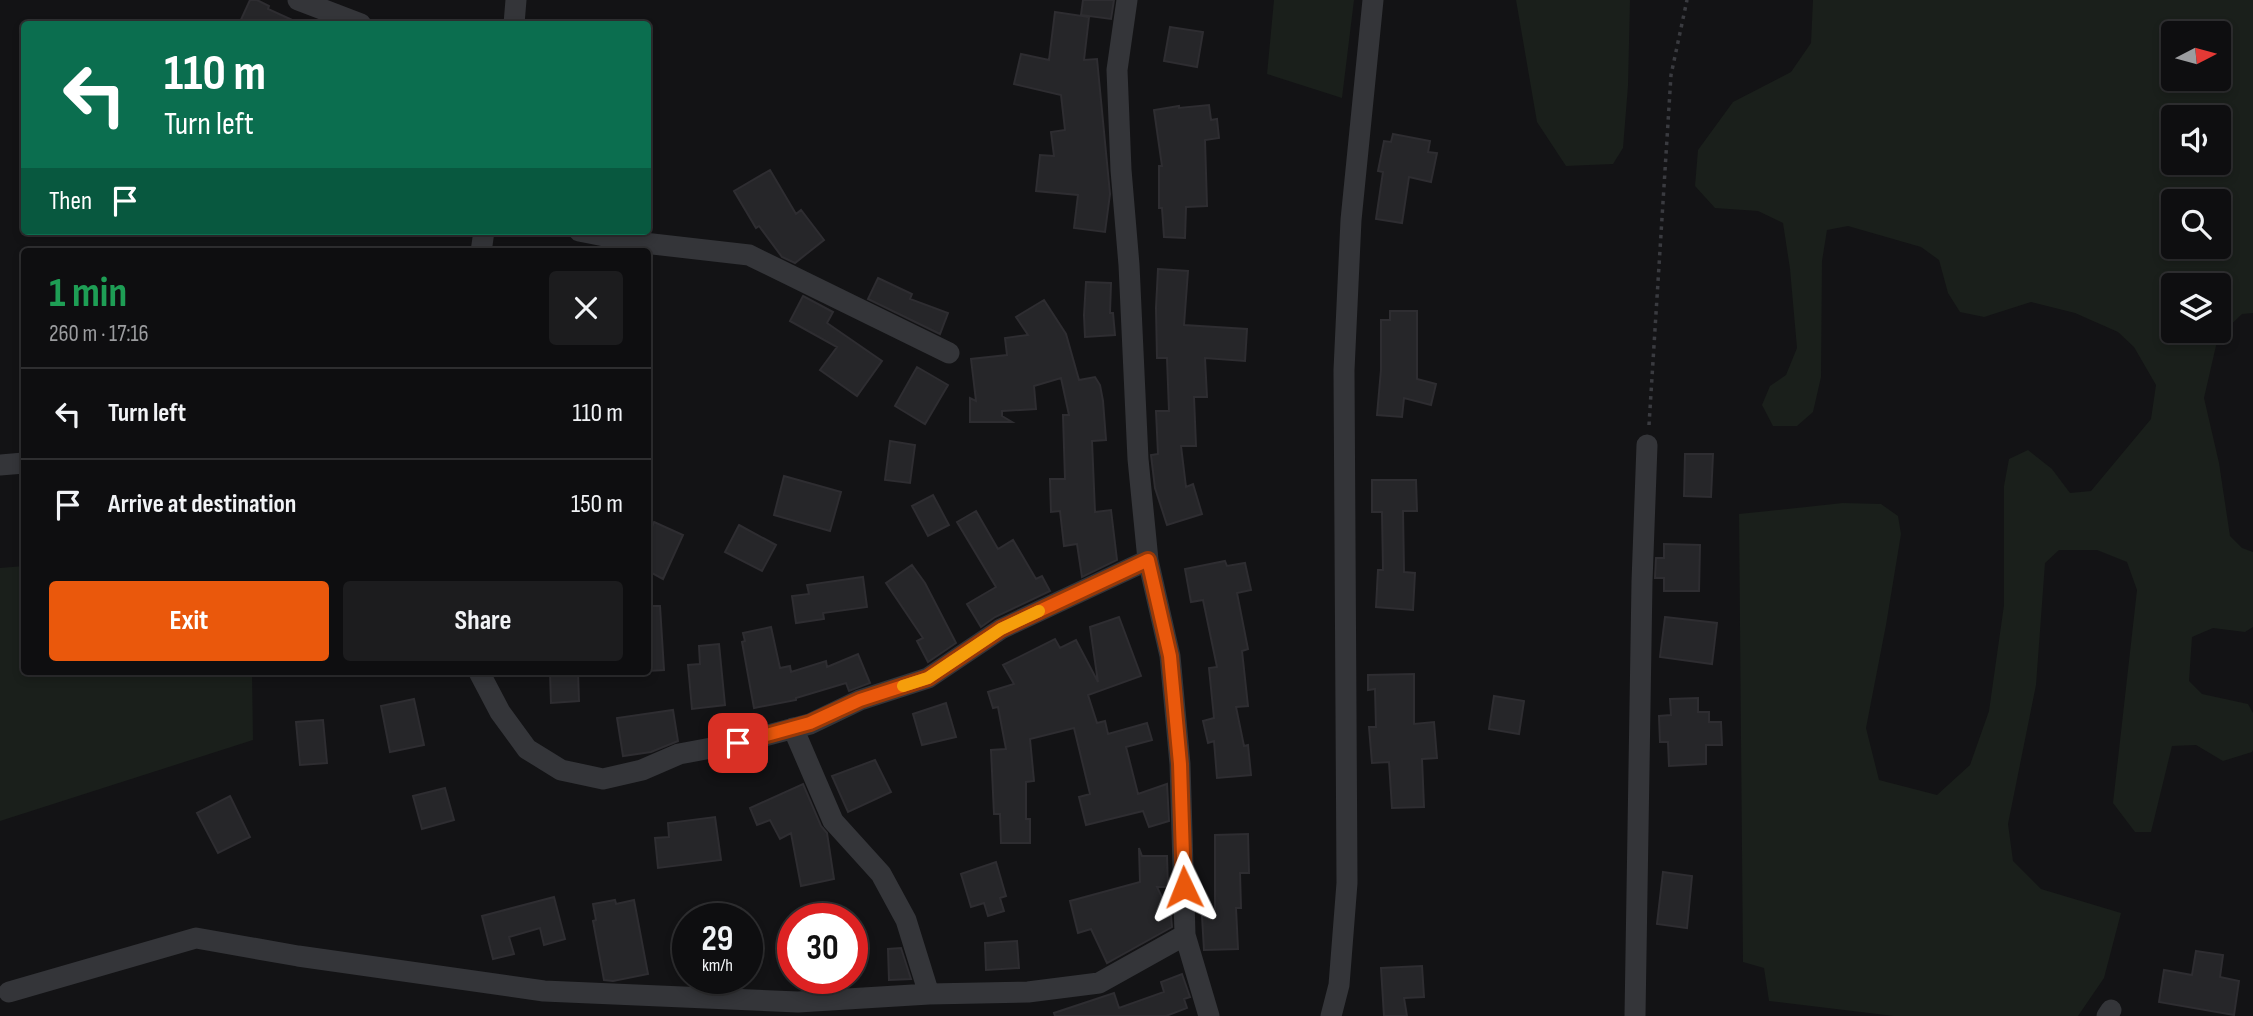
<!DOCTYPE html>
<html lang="en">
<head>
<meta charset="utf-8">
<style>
	body { margin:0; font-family:"Sofia Sans Condensed",sans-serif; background:#1c1c1e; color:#f1f3f6; height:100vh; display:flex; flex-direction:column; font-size:26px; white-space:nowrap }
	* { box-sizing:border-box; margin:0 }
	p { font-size:23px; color:#9b9c9f }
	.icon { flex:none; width:38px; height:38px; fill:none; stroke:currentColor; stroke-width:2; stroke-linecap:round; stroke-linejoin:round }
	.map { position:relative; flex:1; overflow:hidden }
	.side { position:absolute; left:21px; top:248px; width:630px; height:427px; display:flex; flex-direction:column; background:#0e0e10; border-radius:7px; box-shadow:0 4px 10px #0003,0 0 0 2px #2e2e30 }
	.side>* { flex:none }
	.hud { position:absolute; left:21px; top:21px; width:630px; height:214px; border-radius:7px; box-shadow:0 4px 10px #0003,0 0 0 2px #2e2e30; background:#0b6e4f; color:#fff; overflow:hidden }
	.needle { width:46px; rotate:84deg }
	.controls { position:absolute; left:2161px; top:21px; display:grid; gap:14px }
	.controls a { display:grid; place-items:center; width:70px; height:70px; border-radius:7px; background:#0e0e10; box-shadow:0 4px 10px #0003,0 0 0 2px #2e2e30; font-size:35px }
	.speed { position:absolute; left:672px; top:903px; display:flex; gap:14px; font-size:35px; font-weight:700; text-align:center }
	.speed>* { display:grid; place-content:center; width:91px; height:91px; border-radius:50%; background:#0e0e10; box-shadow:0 4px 10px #0003,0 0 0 2px #2e2e30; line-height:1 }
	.speed small { font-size:18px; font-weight:400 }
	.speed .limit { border:10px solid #d22; background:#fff; color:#111 }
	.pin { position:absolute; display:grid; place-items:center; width:60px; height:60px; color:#fff; margin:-30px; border-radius:14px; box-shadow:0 4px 10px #0006 }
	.me { position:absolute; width:77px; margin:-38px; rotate:358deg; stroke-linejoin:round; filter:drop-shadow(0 0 5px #0008) }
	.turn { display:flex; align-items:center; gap:24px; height:147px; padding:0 28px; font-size:32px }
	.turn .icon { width:91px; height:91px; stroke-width:2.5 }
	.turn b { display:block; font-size:49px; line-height:60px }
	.then { display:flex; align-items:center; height:66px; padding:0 28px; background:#0003; gap:14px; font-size:26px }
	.round { display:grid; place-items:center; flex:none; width:74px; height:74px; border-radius:7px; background:#1c1c1e }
	.head { display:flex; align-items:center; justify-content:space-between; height:119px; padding:0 28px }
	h1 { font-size:42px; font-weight:700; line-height:52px; color:#1e9e55 }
	.button { display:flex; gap:14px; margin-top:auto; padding:14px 28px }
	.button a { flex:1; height:80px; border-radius:7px; background:#ea580c; color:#fff; font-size:28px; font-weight:700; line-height:80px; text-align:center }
	.button a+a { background:#1c1c1e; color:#f1f3f6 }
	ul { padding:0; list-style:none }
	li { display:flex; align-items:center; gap:21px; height:91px; padding:0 28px; border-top:2px solid #2e2e30 }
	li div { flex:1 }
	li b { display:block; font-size:26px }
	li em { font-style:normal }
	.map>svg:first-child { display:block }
	.green { fill:#1a1f1b; fill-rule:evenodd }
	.building { fill:#262629; stroke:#2e2d31; stroke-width:2 }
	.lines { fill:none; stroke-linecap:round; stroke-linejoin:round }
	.path { stroke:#3a3b40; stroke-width:3.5; stroke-dasharray:3.5 5; stroke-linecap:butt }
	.street { stroke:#343539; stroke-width:21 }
	.route-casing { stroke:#983908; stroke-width:18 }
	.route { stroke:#ea580c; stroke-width:12 }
	.slow { stroke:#f59e0b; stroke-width:12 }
</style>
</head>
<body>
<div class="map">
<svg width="2253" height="1016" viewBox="0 0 2253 1016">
	<rect width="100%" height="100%" fill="#131315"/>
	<path class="green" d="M1274,0H1354L1342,98L1267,74Z
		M1516,0H1630L1628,86L1623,148L1613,164L1566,166L1537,122Z
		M1813,0H2253V313L2242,314L2218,337L2204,398L2219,463L2230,536L2242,548L2253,552V627L2245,632L2213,628L2192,637L2189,681L2202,694L2248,704L2253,713V750L2252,752L2223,761L2196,745L2172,746L2151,832H2135L2113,803L2137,590L2127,562L2097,550H2059L2045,563L2036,685L2008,824L2013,861L2041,889L2121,913L2104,978L2078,1016H1894L1769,1001L1764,968L1743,962L1739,514L1843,503L1881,504L1898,516L1901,534L1886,625L1866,728L1879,780L1937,795L1970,765L1989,711L2004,605V486L2009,459L2028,450L2052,469L2070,493L2091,491L2151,419L2156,385L2134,347L2118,332L2075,313L2031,302L1984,317L1960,312L1948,293L1939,260L1921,247L1848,226L1827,230L1822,261L1821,377L1813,412L1797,426H1773L1762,405L1770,386L1786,375L1797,348L1790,269L1783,223L1758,211L1715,208L1695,186L1698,150L1733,102L1791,72L1811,43ZM2174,33H2219V79H2174ZM2174,117H2219V163H2174ZM2174,201H2219V247H2174ZM2174,285H2219V331H2174Z
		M24,566V672H252L253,740L0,821V568Z"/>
	<path class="building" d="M250,0H257L269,6L268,9L301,24H239Z
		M1083,0H1114L1111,19L1081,15Z
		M1055,12L1089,17L1084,60L1097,59L1110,194L1105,232L1074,228L1078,195L1036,191L1040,155L1054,156L1051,132L1065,130L1061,95L1014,84L1021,54L1049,60Z
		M1170,27L1203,32L1197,67L1164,61Z
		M1209,105L1211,120L1217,119L1219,138L1205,140L1207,206L1186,207L1185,238L1164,237L1162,208H1159V166H1162L1154,110L1179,106V108Z
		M1393,134L1430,141L1428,152L1437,153L1431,182L1409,177L1402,223L1376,219L1383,172L1378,171L1384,141L1391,142Z
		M770,170L796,214L801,210L824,240L795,263L782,257L759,226L756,228L734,191Z
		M1158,269L1188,271L1184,325L1247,329L1245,361L1205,358L1207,397H1194L1196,446H1181L1186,487L1193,484L1202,514L1167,525L1155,488L1151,455L1158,454L1156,411H1169L1167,358H1157L1156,308Z
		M878,278L912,294L910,299L948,313L940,334L868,299Z
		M1086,282L1111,283L1110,313H1113L1115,335L1085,337L1084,315Z
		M803,296L833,312L827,323L882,361L857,396L820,370L837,347L790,321Z
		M1044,300L1066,334L1079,380L1095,377L1100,385L1103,401L1106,440L1092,441L1095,512L1111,510L1117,560L1082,577L1077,544L1064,546L1060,511L1051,512L1050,479H1065L1063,415H1069L1061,378L1034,386L1036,409L1002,411V416L1012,422H970V398L976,401L971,359L1007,355L1005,338L1028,335L1016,317Z
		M1390,311H1417V379L1436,384L1431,405L1404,398L1402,417L1377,415L1381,370V320H1390Z
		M917,367L948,385L925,424L895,406Z
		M890,441L915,445L910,483L885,480Z
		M1685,454H1713L1711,497L1684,496Z
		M784,476L841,492L830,531L774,515Z
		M1372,480H1416L1417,511H1403L1404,572L1415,573L1413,610L1376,607L1378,570H1383L1382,512H1372Z
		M933,495L949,525L928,536L912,506Z
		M976,511L998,549L1013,540L1036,579L1042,576L1050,591L995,617L981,627L967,604L996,587L957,522Z
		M654,522L683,535L663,579L648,571V537Z
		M739,525L776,545L762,571L725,552Z
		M1664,544L1700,545L1699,591H1664V578H1655L1656,558H1664Z
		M1225,561L1227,566L1245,563L1251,590L1237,593L1248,649L1242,651L1248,706L1236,707L1244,746L1248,745L1251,775L1217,778L1214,741L1208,743L1203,721L1214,718L1209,668L1217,667L1203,600L1191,602L1185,569Z
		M912,565L925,583L956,643L928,662L917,641L923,638L886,583Z
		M863,577L867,607L823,613L824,619L796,623L792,596L809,594L807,585Z
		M648,606H660L664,670L648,671Z
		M1119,617L1141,676L1088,695L1097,723L1105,721L1108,734L1147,723L1152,740L1126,747L1138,794L1167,784L1169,821L1149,827L1143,811L1086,825L1079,797L1090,794L1074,728L1030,739L1034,781L1026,782V819H1030V843H1001L1000,814H994L991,750L1006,749L998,707L993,708L988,692L1014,684L1003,665L1055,639L1060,648L1076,640L1098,682L1090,627Z
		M1665,617L1717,623L1712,664L1660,657Z
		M771,627L780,668L790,666L791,672L826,661L827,667L858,654L870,683L849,691L846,683L796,698V700L754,708L742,642L745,641L743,633Z
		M719,644L725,705L692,709L688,665L700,664L699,646Z
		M550,672H578L579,701L551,703Z
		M1414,674V724L1434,722L1437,758L1422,759L1424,807L1392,808L1389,762L1372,763L1369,727H1376L1375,689L1368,690V675Z
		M1494,696L1524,701L1519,734L1489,729Z
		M1698,698V712H1709V722H1721L1722,745H1706V764L1669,766L1668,742H1660L1659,716L1671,715L1670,699Z
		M414,699L424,745L390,752L381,706Z
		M946,703L956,737L922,745L913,714Z
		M673,710L678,741L651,752L623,756L617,718Z
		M323,720L327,763L300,765L296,722Z
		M875,760L891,792L848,812L832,776Z
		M803,784L821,826L827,833L834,879L801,886L791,833L780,839L770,820L757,825L750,808Z
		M445,788L454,820L422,829L413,796Z
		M230,796L250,837L218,853L197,813Z
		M715,817L721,860L658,868L655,838L669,837L668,823Z
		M1248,834L1249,873H1240L1241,908H1236L1238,949L1204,950L1202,916H1215V835Z
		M1139,848L1142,856H1167L1168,887H1157L1171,916L1172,927L1107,963L1091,929L1078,933L1070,901L1140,882Z
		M996,862L1006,896L1000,898L1004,911L988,916L984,903L971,907L961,874Z
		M1663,872L1692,876L1687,928L1657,924Z
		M554,897L565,939L544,945L540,928L509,937L514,954L493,959L482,916Z
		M615,900L616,904L634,900L648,974L613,981L604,980L593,921L596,920L593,904Z
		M1017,941L1019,968L986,970L985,943Z
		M901,948L911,979L889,980L888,949Z
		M2196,951L2223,955L2220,977L2239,981L2234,1015L2159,1002L2164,970L2192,975Z
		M1422,966L1424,997L1404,998L1407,1016H1384L1381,968Z
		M1182,974L1190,997L1184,999L1187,1008L1166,1016H1055L1054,1013L1114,993L1119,1008L1164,992L1161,982Z"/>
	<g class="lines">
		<path class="path" d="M1649,425L1671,75L1687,0"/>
		<path class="street" d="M298,0L361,24
			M1127,0L1117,70L1121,170L1129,265L1138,459L1148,560L1170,656L1180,764L1185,935L1209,1016
			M514,24L516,0
			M579,231L635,242L749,255L949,353
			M481,252L484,231
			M0,465L24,463
			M479,672L500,712L527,749L561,770L603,779L642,770L679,754L738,743L810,724L860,700L928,678L1001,629L1148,560
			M793,728L833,821L881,874L906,920L929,994
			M9,992L196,938L298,956L544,991L798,1002L929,994L1028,992L1099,983L1185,935
			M1331,1016L1339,985L1347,883L1344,370L1351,220L1373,0
			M1635,1016L1642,582L1647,445
			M2107,1016L2111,1010"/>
	</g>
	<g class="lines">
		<g class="route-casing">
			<path id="route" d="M738,743L810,723L860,700L928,678L1001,629L1148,560L1170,656L1180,764L1184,887"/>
		</g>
		<use href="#route" class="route"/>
		<path class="slow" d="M903,686L928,678L1001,629L1039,611"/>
	</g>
</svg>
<div class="controls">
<a><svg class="needle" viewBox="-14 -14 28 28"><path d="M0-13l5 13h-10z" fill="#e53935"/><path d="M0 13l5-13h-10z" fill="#9b9c9f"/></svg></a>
<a><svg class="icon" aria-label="sound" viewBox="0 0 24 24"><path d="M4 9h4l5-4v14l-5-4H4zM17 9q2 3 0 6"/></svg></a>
<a><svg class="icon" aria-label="search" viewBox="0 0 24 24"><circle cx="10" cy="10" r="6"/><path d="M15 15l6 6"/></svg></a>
<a><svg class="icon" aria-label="layers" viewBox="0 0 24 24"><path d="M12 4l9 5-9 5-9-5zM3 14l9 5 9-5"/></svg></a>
</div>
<div class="speed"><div>29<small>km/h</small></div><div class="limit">30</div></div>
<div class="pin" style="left:738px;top:743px;background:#d93025"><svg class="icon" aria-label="arrive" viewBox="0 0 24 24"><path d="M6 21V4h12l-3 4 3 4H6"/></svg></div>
<svg class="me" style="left:1184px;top:887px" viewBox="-20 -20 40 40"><path d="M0-17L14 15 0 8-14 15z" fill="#ea580c" stroke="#fff" stroke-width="4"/></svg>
<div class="hud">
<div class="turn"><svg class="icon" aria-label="left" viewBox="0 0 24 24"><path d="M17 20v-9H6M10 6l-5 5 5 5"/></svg><div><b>110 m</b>Turn left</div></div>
<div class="then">Then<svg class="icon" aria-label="arrive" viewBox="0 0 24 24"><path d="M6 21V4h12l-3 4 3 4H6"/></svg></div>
</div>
<section class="side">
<div class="head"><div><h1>1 min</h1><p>260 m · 17:16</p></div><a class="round"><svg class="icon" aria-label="close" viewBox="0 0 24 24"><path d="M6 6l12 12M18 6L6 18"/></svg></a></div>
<ul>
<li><svg class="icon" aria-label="left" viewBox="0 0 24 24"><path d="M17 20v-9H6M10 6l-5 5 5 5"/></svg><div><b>Turn left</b></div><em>110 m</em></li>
<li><svg class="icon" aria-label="arrive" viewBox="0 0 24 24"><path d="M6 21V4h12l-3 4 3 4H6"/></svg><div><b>Arrive at destination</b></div><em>150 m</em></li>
</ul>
<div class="button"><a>Exit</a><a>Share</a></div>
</section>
</div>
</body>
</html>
